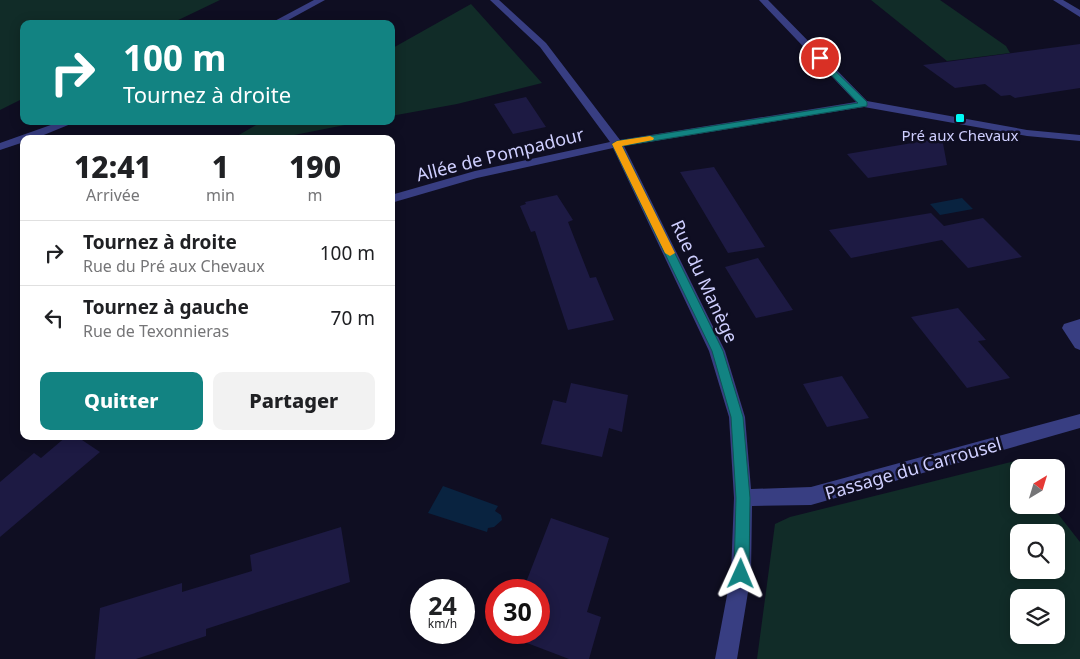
<!DOCTYPE html>
<html lang="fr">
<head>
<meta charset="utf-8">
<style>
	body { margin:0; font-family:"Noto Sans",sans-serif; background:#f2f2f2; color:#202124; height:100vh; display:flex; flex-direction:column; font-size:19px; white-space:nowrap }
	* { box-sizing:border-box; margin:0 }
	p { font-size:16px; color:#757577 }
	.icon { flex:none; width:28px; height:28px; fill:none; stroke:currentColor; stroke-width:2; stroke-linecap:round; stroke-linejoin:round }
	.map { position:relative; flex:1; overflow:hidden }
	.side { position:absolute; left:20px; top:135px; width:375px; height:305px; display:flex; flex-direction:column; background:#fff; border-radius:10px; box-shadow:0 2px 12px #0003 }
	.side>* { flex:none }
	.guide { position:absolute; left:20px; top:20px; width:375px; height:105px; border-radius:10px; box-shadow:0 2px 12px #0003; background:#128382; color:#fff; overflow:hidden }
	.needle { width:32px; rotate:38deg }
	.controls { position:absolute; left:1010px; top:459px; display:grid; gap:10px }
	.controls a { display:grid; place-items:center; width:55px; height:55px; border-radius:10px; background:#fff; box-shadow:0 2px 12px #0003; font-size:25px }
	.speed { position:absolute; left:410px; top:579px; display:flex; gap:10px; font-size:25px; font-weight:700; text-align:center }
	.speed>* { display:grid; place-content:center; width:65px; height:65px; border-radius:50%; background:#fff; box-shadow:0 2px 12px #0003; line-height:1 }
	.speed small { font-size:12px; font-weight:400 }
	.speed .limit { border:8px solid #d22; background:#fff; color:#111 }
	.pin { position:absolute; display:grid; place-items:center; width:42px; height:42px; color:#fff; margin:-21px; border:2px solid #fff; border-radius:50%; box-shadow:0 1px 5px #0007 }
	.me { position:absolute; width:55px; margin:-28px; rotate:1deg; stroke-linejoin:round; filter:drop-shadow(0 0 4px #0008) }
	.turn { display:flex; align-items:center; gap:18px; height:105px; padding:0 20px; font-size:22px }
	.turn .icon { width:65px; height:65px; stroke-width:2.5 }
	.turn b { display:block; font-size:35px; line-height:42px }
	.eta { display:flex; justify-content:space-evenly; align-items:center; height:85px; text-align:center }
	.eta b { font-size:30px; font-weight:800; line-height:35px }
	.button { display:flex; gap:10px; margin-top:auto; padding:10px 20px }
	.button a { flex:1; height:58px; border-radius:10px; background:#128382; color:#fff; font-size:20px; font-weight:800; line-height:58px; text-align:center }
	.button a+a { background:#f2f2f2; color:#202124 }
	ul { padding:0; list-style:none }
	li { display:flex; align-items:center; gap:15px; height:65px; padding:0 20px; border-top:1px solid #e0e0e0 }
	li div { flex:1 }
	li b { display:block; font-size:19px }
	li em { font-style:normal }
	.map>svg:first-child { display:block }
	.green { fill:#112c28; fill-rule:evenodd }
	.water { fill:#092340 }
	.building { fill:#1d1a43 }
	.lines { fill:none; stroke-linecap:round; stroke-linejoin:round }
	.street { fill:#383e82; fill-rule:evenodd }
	.route { fill:#128382; stroke:#0c5554 }
	.slow { fill:#f59e0b }
	.poi-dot { fill:#00faf6; stroke:#0f0e22; stroke-width:2 }
	.labels { text-anchor:middle; dominant-baseline:central; stroke-width:5; stroke-linejoin:round; paint-order:stroke }
	.far-poi-label { font-size:15px; fill:#cfcfff; stroke:#0f0e22 }
	.street-label { font-size:18px; fill:#cfcfff; stroke:#0f0e22 }
</style>
</head>
<body>
<div class="map">
<svg width="1080" height="659" viewBox="0 0 1080 659">
	<rect width="100%" height="100%" fill="#0f0e22"/>
	<path class="green" d="M0,0H220L170,24H24V98L0,110Z
		M871,0H940L1006,46L1010,53L947,61Z
		M471,4L542,83L457,104L391,116V49Z
		M263,121H365L274,139H232Z
		M1015,461L1021,467L1019,468V505H1051L1080,542V659H757L775,524L790,517ZM1056,532V570H1019V532ZM1019,598H1056V635H1019Z"/>
	<path class="water" d="M962,198L973,209L940,215L930,204Z
		M443,486L498,506L495,511L501,515L502,520L494,527L488,528L487,532L428,513Z"/>
	<path class="building" d="M1080,44V88L1015,98L1010,95L1001,96L985,84L955,88L923,65Z
		M526,97L546,127L513,134L494,104Z
		M942,138L947,165L868,178L847,154Z
		M714,167L765,247L728,253L680,172Z
		M557,195L573,220L568,222L590,278L596,277L614,320L568,330L535,231L531,232L520,206L526,204L525,202Z
		M931,213L944,226L983,218L1022,257L968,268L942,240L851,258L829,230Z
		M758,258L793,310L756,318L725,267Z
		M958,308L986,340L978,341L1010,378L967,388L911,317Z
		M842,376L869,418L827,427L803,384Z
		M571,383L628,395L622,432L609,428L602,457L541,444L553,400L566,403Z
		M67,436H76L100,452L0,537V482L34,453L41,458Z
		M551,518L609,538L587,612L601,617L589,659H569L506,635L507,632H539V590H523Z
		M341,527L350,582L206,629V636L136,659H95L100,608L182,583V592L252,571L250,555Z"/>
	<g class="lines">
		<path class="street" d="M314,0H325L281,24H269Z
			M490,0H499L546,43L620,140L856,102L759,0H768L867,101L1027,130L1080,135V141L1027,136L864,107L624,146L725,351L745,417L751,489L811,487L1080,414V428L811,505L752,506L751,574L737,659H715L731,574L734,498L729,417L709,351L613,148L477,178L391,203V195L475,171L610,142L540,47Z
			M1053,0H1063L1080,10V17Z
			M62,121H78L34,139H24V142L0,150V143Z
			M1080,319V350L1075,348L1062,328L1064,324Z"/>
	</g>
	<path class="route" d="M820,56L867,102V106L622,146L723,351L743,417L750,498L749,574L747,579L741,582L736,579L734,574L736,498L731,417L712,351L612,144L617,141L858,103L817,60V57Z"/>
	<path class="slow" d="M650,136L654,138L653,140L622,146L675,253L670,256L665,253L612,144L617,141Z"/>
	<rect class="poi-dot" x="955" y="113" width="10" height="10" rx="2.5"/>
	<g class="labels">
		<g class="far-poi-label">
			<text x="960" y="135">Pré aux Chevaux</text>
		</g>
		<g class="street-label">
			<text transform="translate(500 154) rotate(-14)">Allée de Pompadour</text>
			<text transform="translate(705 281) rotate(65)">Rue du Manège</text>
			<text transform="translate(913 468) rotate(-16)">Passage du Carrousel</text>
		</g>
	</g>
</svg>
<div class="controls">
<a><svg class="needle" viewBox="-14 -14 28 28"><path d="M0-13l5 13h-10z" fill="#e53935"/><path d="M0 13l5-13h-10z" fill="#757577"/></svg></a>
<a><svg class="icon" aria-label="search" viewBox="0 0 24 24"><circle cx="10" cy="10" r="6"/><path d="M15 15l6 6"/></svg></a>
<a><svg class="icon" aria-label="layers" viewBox="0 0 24 24"><path d="M12 4l9 5-9 5-9-5zM3 14l9 5 9-5"/></svg></a>
</div>
<div class="speed"><div>24<small>km/h</small></div><div class="limit">30</div></div>
<div class="pin" style="left:820px;top:58px;background:#d93025"><svg class="icon" aria-label="arrive" viewBox="0 0 24 24"><path d="M6 21V4h12l-3 4 3 4H6"/></svg></div>
<svg class="me" style="left:741px;top:574px" viewBox="-20 -20 40 40"><path d="M0-17L14 15 0 8-14 15z" fill="#128382" stroke="#fff" stroke-width="4"/></svg>
<div class="guide">
<div class="turn"><svg class="icon" aria-label="right" viewBox="0 0 24 24"><path d="M7 20v-9h11M14 6l5 5-5 5"/></svg><div><b>100 m</b>Tournez à droite</div></div>
</div>
<section class="side">
<div class="eta">
<div><b>12:41</b><p>Arrivée</p></div>
<div><b>1</b><p>min</p></div>
<div><b>190</b><p>m</p></div>
</div>
<ul>
<li><svg class="icon" aria-label="right" viewBox="0 0 24 24"><path d="M7 20v-9h11M14 6l5 5-5 5"/></svg><div><b>Tournez à droite</b><p>Rue du Pré aux Chevaux</p></div><em>100 m</em></li>
<li><svg class="icon" aria-label="left" viewBox="0 0 24 24"><path d="M17 20v-9H6M10 6l-5 5 5 5"/></svg><div><b>Tournez à gauche</b><p>Rue de Texonnieras</p></div><em>70 m</em></li>
</ul>
<div class="button"><a>Quitter</a><a>Partager</a></div>
</section>
</div>
</body>
</html>
